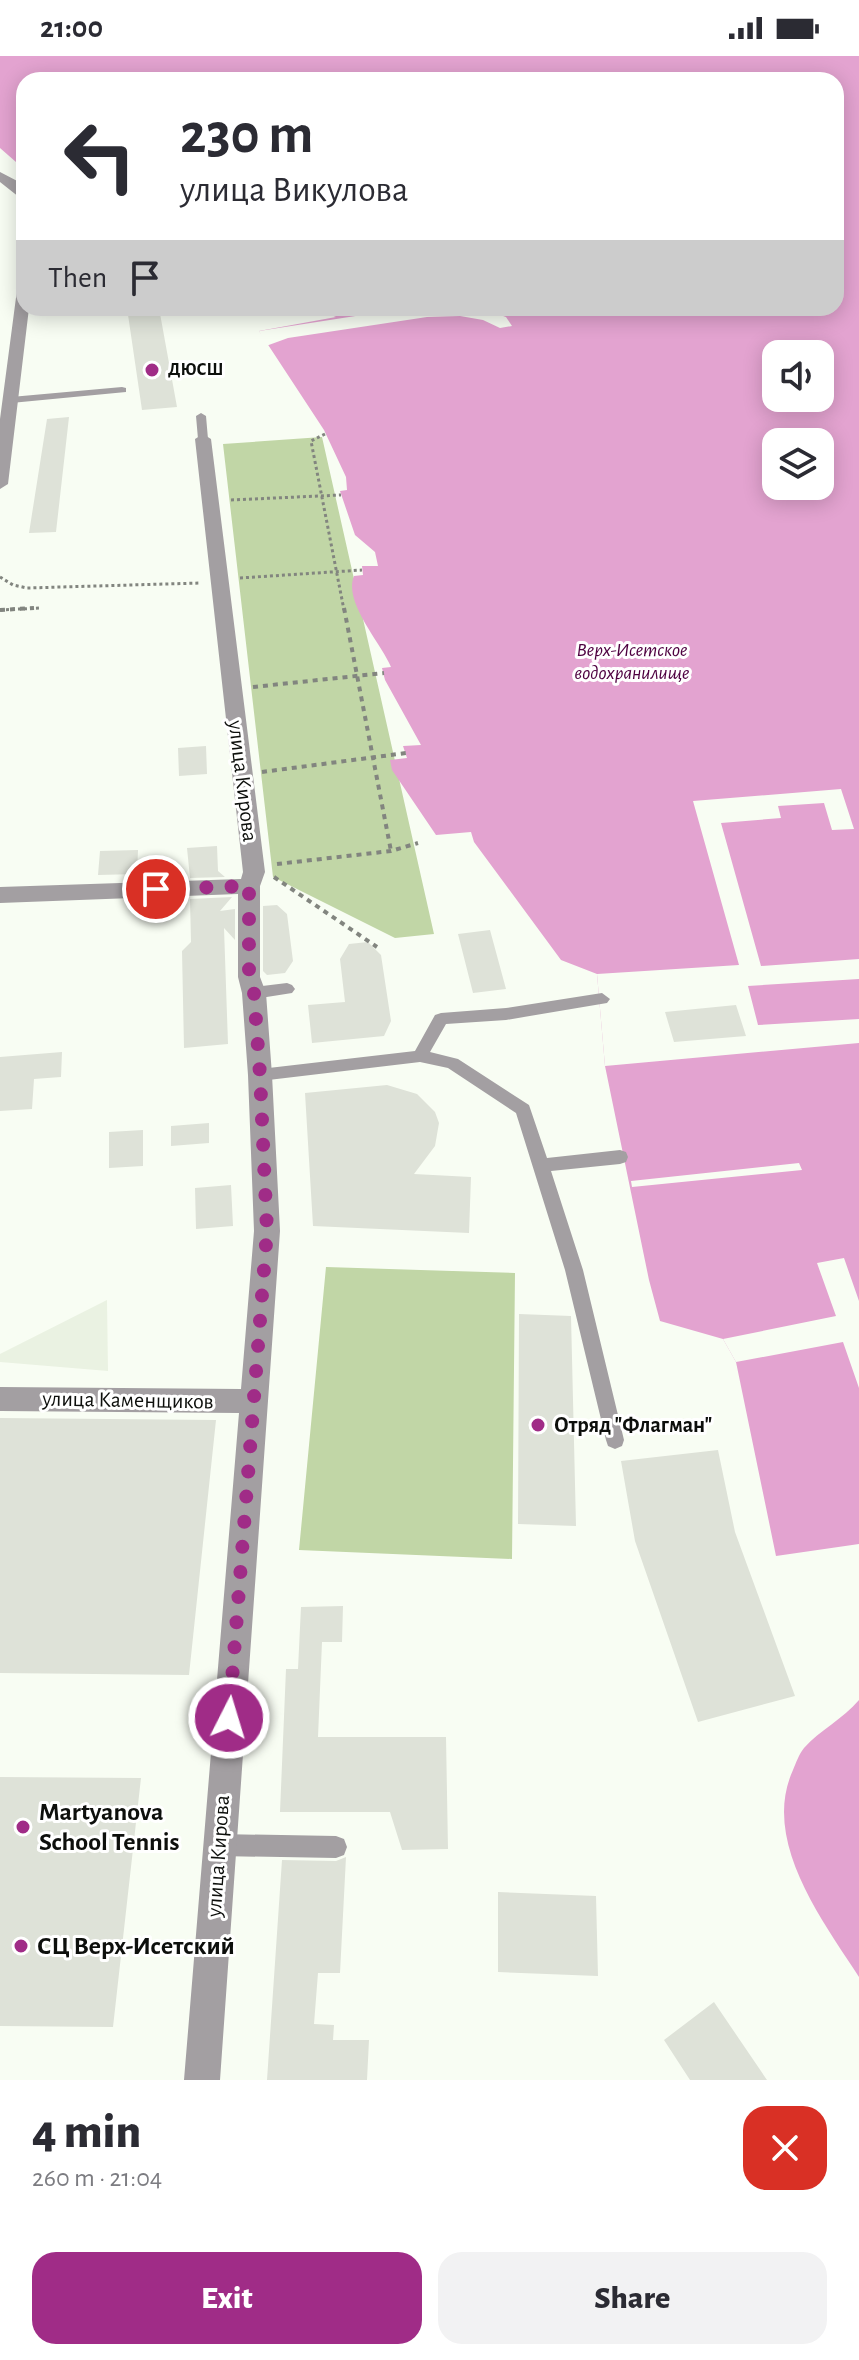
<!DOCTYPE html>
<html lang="en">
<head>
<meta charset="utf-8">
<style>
	body { margin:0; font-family:"Alegreya Sans",sans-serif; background:#f2f2f3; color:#2b2b33; height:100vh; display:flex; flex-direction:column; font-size:30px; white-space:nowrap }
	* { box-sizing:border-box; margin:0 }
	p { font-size:26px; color:#7c7c81 }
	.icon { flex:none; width:44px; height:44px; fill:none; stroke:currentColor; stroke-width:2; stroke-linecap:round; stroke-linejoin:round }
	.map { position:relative; height:2024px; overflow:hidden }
	.panel { display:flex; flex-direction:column; background:#fff; flex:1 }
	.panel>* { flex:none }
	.guide { position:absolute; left:16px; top:16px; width:828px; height:244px; border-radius:24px; box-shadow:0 4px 20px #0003; background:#fff; color:#2b2b33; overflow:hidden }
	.tools { position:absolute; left:762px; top:284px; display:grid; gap:16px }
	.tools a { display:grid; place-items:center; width:72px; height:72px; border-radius:16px; background:#fff; box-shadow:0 4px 20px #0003; font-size:40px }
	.pin { position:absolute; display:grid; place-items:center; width:68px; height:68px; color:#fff; margin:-34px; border:4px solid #fff; border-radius:50%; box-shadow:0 2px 8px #0007 }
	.me { position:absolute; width:88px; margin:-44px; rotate:5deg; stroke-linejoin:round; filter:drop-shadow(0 0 6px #0008) }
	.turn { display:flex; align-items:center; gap:28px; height:168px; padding:0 32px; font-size:36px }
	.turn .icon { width:104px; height:104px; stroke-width:2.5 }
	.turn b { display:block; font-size:56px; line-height:68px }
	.then { display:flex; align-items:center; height:76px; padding:0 32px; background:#0003; gap:16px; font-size:30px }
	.round { display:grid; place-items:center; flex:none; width:84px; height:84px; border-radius:24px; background:#f2f2f3 }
	.overview { display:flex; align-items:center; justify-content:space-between; height:136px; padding:0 32px }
	h1 { font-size:48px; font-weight:800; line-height:60px }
	.action { display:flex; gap:16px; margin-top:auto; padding:16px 32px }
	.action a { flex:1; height:92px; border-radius:24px; background:#a02c87; color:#fff; font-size:32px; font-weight:800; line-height:92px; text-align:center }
	.action a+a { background:#f2f2f3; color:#2b2b33 }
	.status { display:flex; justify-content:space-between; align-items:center; height:56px; padding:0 40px; background:#fff; direction:ltr }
	.status svg { height:22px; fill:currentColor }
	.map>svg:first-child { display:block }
	.built { fill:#eaf2e2 }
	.green { fill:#c1d6a6 }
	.water { fill:#e3a3d0; fill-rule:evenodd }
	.pier { fill:#f8fdf3 }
	.building { fill:#dee2d8 }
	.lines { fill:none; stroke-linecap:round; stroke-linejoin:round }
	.path-far1 { stroke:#82857f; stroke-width:3; stroke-dasharray:3 3; stroke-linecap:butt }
	.path { stroke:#82857f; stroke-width:4; stroke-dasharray:5 5; stroke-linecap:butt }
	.lane { fill:#a39fa2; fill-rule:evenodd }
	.street { fill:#a39fa2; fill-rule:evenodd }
	.route { stroke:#a02c87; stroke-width:14; stroke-dasharray:0 25.2 }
	.poi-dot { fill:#a02c87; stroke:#fff; stroke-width:3 }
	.labels { text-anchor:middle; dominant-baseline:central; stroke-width:6; stroke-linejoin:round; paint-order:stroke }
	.far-poi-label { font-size:18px; font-weight:bold; fill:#0d0f0c; stroke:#fff; text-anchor:start }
	.far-water-label { font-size:20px; font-style:italic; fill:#4e0040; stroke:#fff }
	.street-label { font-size:22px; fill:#0d0f0c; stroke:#fff }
	.poi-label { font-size:22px; font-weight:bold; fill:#0d0f0c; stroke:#fff; text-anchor:start }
	.near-poi-label { font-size:26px; font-weight:bold; fill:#0d0f0c; stroke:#fff; text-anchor:start }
</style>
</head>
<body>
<div class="status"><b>21:00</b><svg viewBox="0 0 49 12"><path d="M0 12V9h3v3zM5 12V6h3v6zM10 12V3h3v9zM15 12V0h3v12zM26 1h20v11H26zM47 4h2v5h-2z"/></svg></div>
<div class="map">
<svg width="859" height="2024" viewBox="0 0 859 2024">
	<rect width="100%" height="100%" fill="#f8fdf3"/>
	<path class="built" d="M107,1244L108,1315L0,1306V1298Z"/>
	<path class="green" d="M322,381L434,878L395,882L273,821L223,388Z
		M326,1211L515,1217L512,1503L299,1494Z"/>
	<path class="water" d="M0,0H859V1488L776,1500L736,1306L723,1283L660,1265L649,1224L605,1010L597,918L561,904L474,786L471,776L436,779L392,714L390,704L407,702L403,690L421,689L385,624L382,612L391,611C381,587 343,546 354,520L363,519L362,510H378L375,496L355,479L340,435L347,434L346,421L324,374L259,275L336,261L314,252H836V24H24V113L0,92ZM776,298H820V342H776ZM776,386H820V430H776Z
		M859,1644V1921C822,1864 761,1784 793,1714C796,1707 799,1698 804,1692C820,1674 843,1663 859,1644Z"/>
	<path class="pier" d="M407,252L486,254L506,261L512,270L500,272L483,264L460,260L427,261L288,282L266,290L259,275Z
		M841,733L854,773L832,774L824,747L778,750L781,762L721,767L761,910L859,903V923L748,930L758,969L859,963V987L605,1010L597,918L739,909L693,745Z
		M799,1107L802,1114L632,1131L631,1125Z
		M844,1202L859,1245V1332L843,1286L736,1306L723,1283L836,1260L817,1207Z"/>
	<path class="building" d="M127,252H159L177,351L142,354Z
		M69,361L56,476L29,477L47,363Z
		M206,690L207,718L179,720L178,692Z
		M217,790L218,815L225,821L190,822L187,792Z
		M138,794L137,818L98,819L100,795Z
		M232,841L220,855L235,853V884L224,872L228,988L184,992L182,895L191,886L190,843Z
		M277,849L287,858L293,905L285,917L267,919L263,915V850Z
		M490,874L506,933L473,937L458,878Z
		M368,886L381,899L391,965L384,980L312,987L308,949L345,946L340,903L349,888Z
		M736,949L746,980L674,986L665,956Z
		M62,996L61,1021L34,1023L32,1053L0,1055V1001Z
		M387,1029L417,1038L435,1056L439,1067L435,1090L414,1118L471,1121L469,1177L313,1170L305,1037Z
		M209,1067V1087L171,1090V1070Z
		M143,1074V1110L109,1112V1076Z
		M231,1129L233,1170L196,1173L195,1132Z
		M519,1258L571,1260L576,1470L518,1468Z
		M0,1362L216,1364L189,1619L0,1617Z
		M718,1394L735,1476L795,1640L698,1666L635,1485L621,1405Z
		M343,1550L342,1586H322L318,1681H446L448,1793L402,1794L390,1756H280L286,1613H298L301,1551Z
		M0,1721L141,1722L113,1971L0,1970Z
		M346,1801L340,1917H318L314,1968L334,1969L333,1984H369L367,2024H267L282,1804L336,1805Z
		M498,1836L596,1840L598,1920L498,1916Z
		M714,1946L767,2024H690L664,1984Z"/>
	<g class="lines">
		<path class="path-far1" d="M325,378L311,385L344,554
			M231,444L341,439
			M0,521L13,529L27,532L200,527
			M240,522L362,514
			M0,554L41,552"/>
		<path class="path" d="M344,552L391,795
			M0,554L34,552
			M253,631L384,617
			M262,716L406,697
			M277,808L391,795L418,787
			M274,821L377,891"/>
		<path class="lane" d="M122,331L126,332V336L11,347L6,344L11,341Z
			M201,357L206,360L208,383L203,386L198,383L196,360Z
			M287,927L292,929L295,933L292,937L254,943L246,937L254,931Z
			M602,937L610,943L607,947L506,964L446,968L430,996L458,1003L529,1049L547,1102L620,1094L626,1096L628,1101L626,1106L620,1108L551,1115L583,1214L624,1384L622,1390L615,1393L608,1390L606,1384L565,1214L516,1057L448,1012L420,1006L260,1025L254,1023L252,1019L254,1015L260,1013L415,995L435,959L441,957L506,952Z
			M219,1778L336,1780L344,1783L347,1791L344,1799L336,1802L219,1800L211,1797L208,1789L211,1781Z"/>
		<path class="street" d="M0,116L23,128L24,145L0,126Z
			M24,230V252H29L8,428L0,433V363L17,234Z
			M203,378L211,383L265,816L260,830V921L266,937L272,1019L280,1175L220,2024H184L239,1357L0,1355V1331L241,1333L254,1175L248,1019L242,937L238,921V838L0,847V831L241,823L243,816L195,383Z"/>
	</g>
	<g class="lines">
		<path class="route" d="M156,833L249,830V921L254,937L260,1019L267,1175L229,1662"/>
	</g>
	<g class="poi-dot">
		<circle cx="152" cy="314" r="8"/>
		<circle cx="538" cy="1369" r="8"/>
		<circle cx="23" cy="1771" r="8"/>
		<circle cx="21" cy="1890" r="8"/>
	</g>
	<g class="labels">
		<g class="far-poi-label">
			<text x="168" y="314">ДЮСШ</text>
		</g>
		<g class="far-water-label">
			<text x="632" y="594">Верх-Исетское<tspan x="632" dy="23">водохранилище</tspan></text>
		</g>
		<g class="street-label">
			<text transform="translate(243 725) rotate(83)">улица Кирова</text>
			<text transform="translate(128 1344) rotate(1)">улица Каменщиков</text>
			<text transform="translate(218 1800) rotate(-86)">улица Кирова</text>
		</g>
		<g class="poi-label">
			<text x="554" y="1369">Отряд "Флагман"</text>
		</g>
		<g class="near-poi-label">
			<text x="39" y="1756">Martyanova<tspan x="39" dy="30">School Tennis</tspan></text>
			<text x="37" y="1890">СЦ Верх-Исетский</text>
		</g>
	</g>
</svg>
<div class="tools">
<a><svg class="icon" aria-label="sound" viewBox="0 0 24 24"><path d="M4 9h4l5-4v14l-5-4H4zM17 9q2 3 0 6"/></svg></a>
<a><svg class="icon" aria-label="layers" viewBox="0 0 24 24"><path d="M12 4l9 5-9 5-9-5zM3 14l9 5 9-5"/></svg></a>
</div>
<div class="pin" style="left:156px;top:833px;background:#d93025"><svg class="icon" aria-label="arrive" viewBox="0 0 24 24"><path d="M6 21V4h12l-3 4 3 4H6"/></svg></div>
<svg class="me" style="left:229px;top:1662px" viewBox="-20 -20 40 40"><circle r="17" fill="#a02c87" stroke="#fff" stroke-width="3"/><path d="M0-11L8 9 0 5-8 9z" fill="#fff"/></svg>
<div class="guide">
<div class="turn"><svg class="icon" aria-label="left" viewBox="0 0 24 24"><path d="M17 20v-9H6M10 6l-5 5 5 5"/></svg><div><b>230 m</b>улица Викулова</div></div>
<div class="then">Then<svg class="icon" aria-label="arrive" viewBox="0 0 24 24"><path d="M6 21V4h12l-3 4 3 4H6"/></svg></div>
</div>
</div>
<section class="panel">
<div class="overview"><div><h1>4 min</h1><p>260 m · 21:04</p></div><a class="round" style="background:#d93025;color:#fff"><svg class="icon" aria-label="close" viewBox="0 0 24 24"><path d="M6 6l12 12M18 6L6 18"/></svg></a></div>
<div class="action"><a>Exit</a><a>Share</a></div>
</section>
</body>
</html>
